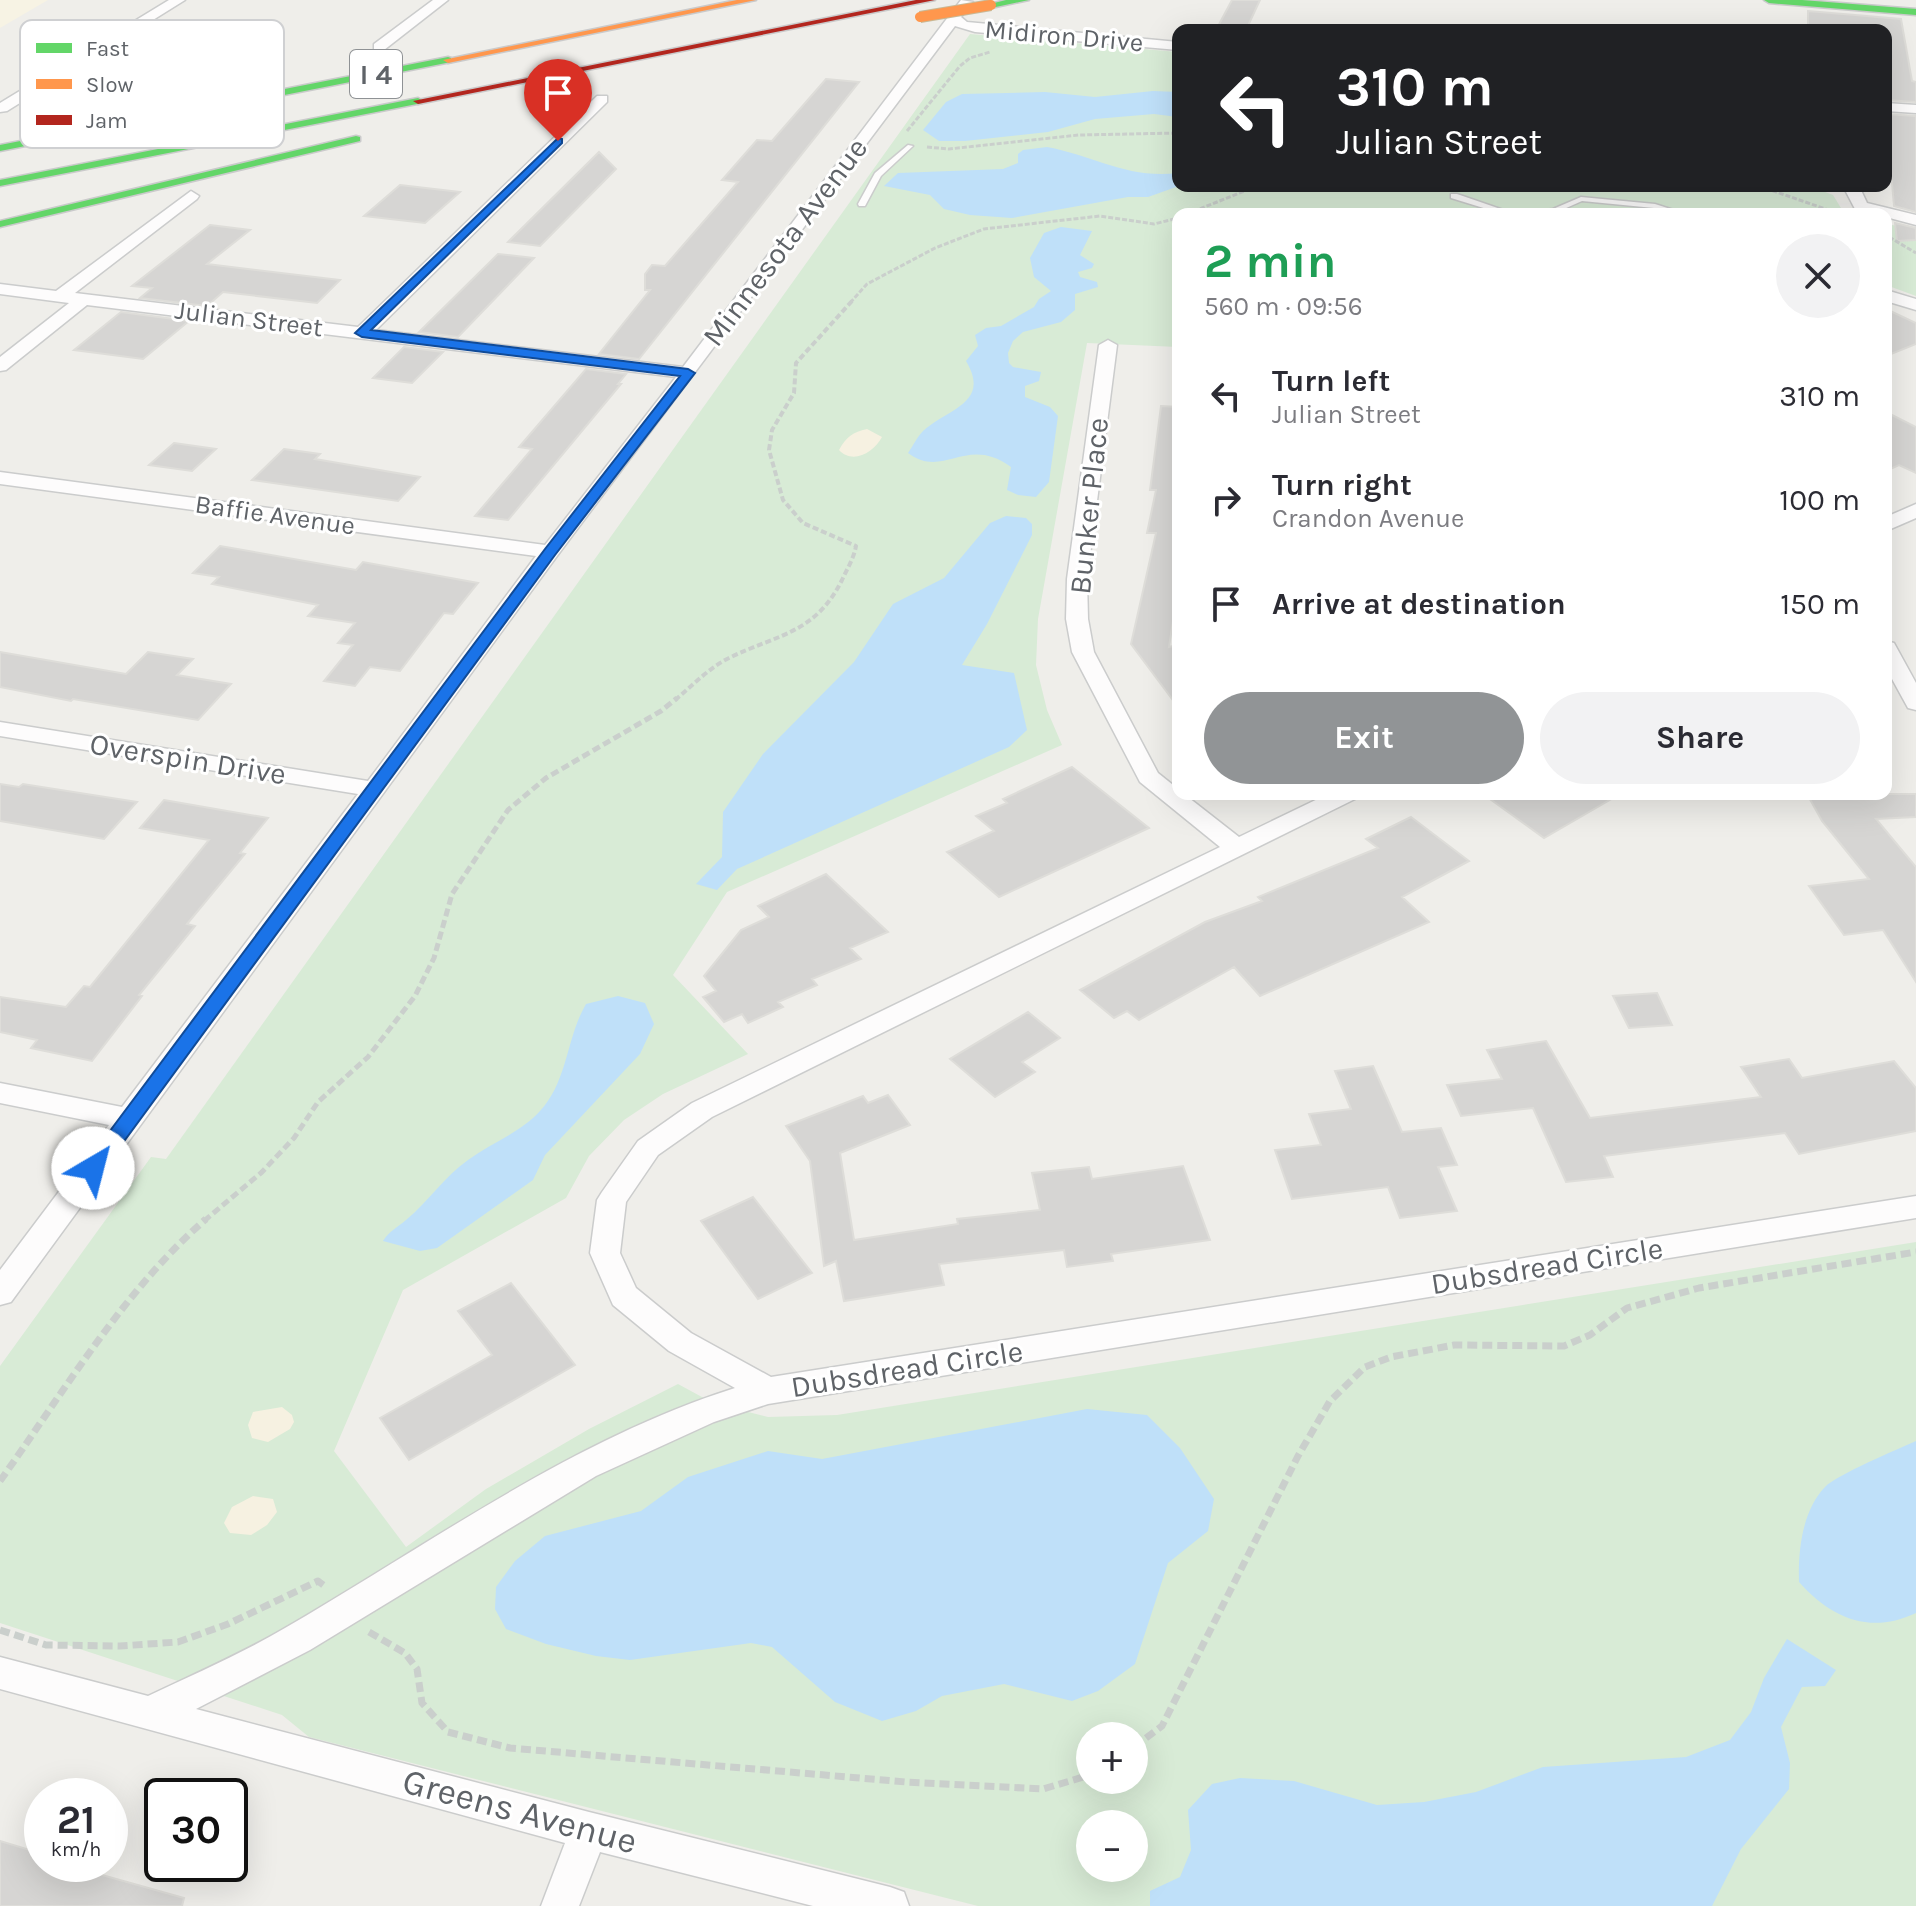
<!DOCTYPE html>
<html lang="en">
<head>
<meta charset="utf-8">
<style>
	body { margin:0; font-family:Karla,sans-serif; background:#f2f2f3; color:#2b2b33; height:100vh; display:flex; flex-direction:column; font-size:30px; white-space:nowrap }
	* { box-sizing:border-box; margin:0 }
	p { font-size:26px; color:#7c7c81 }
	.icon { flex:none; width:44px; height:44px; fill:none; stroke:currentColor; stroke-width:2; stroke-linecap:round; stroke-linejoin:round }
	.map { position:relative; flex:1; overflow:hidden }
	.side { position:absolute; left:1172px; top:208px; width:720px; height:592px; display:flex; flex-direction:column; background:#fff; border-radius:16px; box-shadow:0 8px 32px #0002 }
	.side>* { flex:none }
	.hud { position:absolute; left:1172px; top:24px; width:720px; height:168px; border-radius:16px; box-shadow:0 8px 32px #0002; background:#202124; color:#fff; overflow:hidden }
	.buttons { position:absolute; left:1076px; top:1722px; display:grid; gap:16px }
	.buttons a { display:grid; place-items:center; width:72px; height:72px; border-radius:50%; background:#fff; box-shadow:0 8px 32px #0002; font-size:40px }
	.speed { position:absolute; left:24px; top:1778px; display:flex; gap:16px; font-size:40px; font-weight:700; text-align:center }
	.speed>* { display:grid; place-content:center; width:104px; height:104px; border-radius:50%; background:#fff; box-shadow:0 8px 32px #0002; line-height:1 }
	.speed small { font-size:20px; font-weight:400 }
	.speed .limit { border:4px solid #111; border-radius:12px; background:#fff; color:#111 }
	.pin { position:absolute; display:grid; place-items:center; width:68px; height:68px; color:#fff; margin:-82px -34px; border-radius:50% 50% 50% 0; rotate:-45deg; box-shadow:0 0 8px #0007 }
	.pin .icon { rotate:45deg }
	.me { position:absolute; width:88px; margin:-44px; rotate:37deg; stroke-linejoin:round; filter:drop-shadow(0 0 6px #0008) }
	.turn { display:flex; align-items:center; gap:28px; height:168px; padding:0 32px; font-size:36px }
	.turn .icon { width:104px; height:104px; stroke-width:2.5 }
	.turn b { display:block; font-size:56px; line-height:68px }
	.round { display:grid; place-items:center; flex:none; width:84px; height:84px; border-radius:42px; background:#f2f2f3 }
	.head { display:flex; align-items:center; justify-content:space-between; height:136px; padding:0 32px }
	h1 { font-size:48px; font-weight:700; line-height:60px; color:#1e9e55 }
	.cta { display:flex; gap:16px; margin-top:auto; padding:16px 32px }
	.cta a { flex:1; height:92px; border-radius:48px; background:#919496; color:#fff; font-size:32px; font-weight:700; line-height:92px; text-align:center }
	.cta a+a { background:#f2f2f3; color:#2b2b33 }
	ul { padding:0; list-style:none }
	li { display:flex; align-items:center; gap:24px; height:104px; padding:0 32px }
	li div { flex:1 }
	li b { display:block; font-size:30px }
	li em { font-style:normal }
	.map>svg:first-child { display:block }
	.commercial { fill:#f7f3e4 }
	.green { fill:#d8ebd6; fill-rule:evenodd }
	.sand { fill:#f6f1e1 }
	.water { fill:#bfe0f9 }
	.building { fill:#d6d5d3; stroke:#deddd9; stroke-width:2 }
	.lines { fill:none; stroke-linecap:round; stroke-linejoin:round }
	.lane-casing { stroke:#cbcccc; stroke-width:3 }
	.street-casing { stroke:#cbcccc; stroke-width:3 }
	.fast-casing { stroke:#cacacb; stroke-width:3 }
	.slow-casing { stroke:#cacacb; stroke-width:3 }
	.jam-casing { stroke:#cacacb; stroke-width:3 }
	.path-far3 { stroke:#cacfcc; stroke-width:3; stroke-dasharray:5 2; stroke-linecap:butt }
	.path-far2 { stroke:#cacfcc; stroke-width:4; stroke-dasharray:6 3; stroke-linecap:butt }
	.path-far1 { stroke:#cacfcc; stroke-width:5; stroke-dasharray:8 4; stroke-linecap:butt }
	.path { stroke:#cacfcc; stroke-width:7; stroke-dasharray:10 5; stroke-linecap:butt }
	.lane { fill:#fdfcfc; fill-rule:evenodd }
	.street { fill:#fdfcfc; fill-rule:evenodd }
	.fast { fill:#63d668; fill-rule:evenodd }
	.slow { fill:#ff974d; fill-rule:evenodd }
	.jam { fill:#b3261e; fill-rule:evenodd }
	.slow-bridge-casing { stroke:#c8b996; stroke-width:12; stroke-linecap:butt }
	.slow-bridge { stroke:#ff974d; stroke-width:10 }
	.route { fill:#1a73e8; stroke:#114b97; stroke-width:2 }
	.labels { text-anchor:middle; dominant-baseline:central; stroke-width:6; stroke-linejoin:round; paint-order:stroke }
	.far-street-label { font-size:26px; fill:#5f6368; stroke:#fff }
	.shield { fill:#fff; stroke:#8f9295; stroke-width:2 }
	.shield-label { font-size:28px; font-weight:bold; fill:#5f6368 }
	.street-label { font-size:30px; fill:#5f6368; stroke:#fff }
	.near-street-label { font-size:36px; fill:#5f6368; stroke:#fff }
	.key { fill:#fff; stroke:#cfd0d2; stroke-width:2 }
	.key-label { font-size:22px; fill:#5f6368 }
</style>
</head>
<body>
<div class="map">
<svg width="1916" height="1906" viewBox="0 0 1916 1906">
	<rect width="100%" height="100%" fill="#efeeea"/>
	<path class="commercial" d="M0,0H48L0,28Z"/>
	<path class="green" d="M970,34L1178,52V186H1810L1833,195L1841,208L1853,214H1178V347L1087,343L1038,619L1036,665L1047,710L1062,745L727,892L673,975L748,1054L663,1094L624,1120L589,1156L566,1198L403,1290L334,1451L406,1547L486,1489L589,1429L678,1384L713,1403L768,1417L837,1415L1916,1242V1906H978L309,1737L282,1715L0,1623V1366L151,1157L166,1159ZM1090,1736H1134V1780H1090ZM1090,1824H1134V1868H1090Z
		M1886,224L1916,229V296L1886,285Z"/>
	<path class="sand" d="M867,429L882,437C874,452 853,465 839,450C846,437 853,432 867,429Z
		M282,1407L292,1415L294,1422L290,1429L268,1442L252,1438L248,1425L253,1412Z
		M253,1496L273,1499L277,1512L267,1525L251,1535L230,1533L224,1523L232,1507Z"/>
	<path class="water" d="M1153,91L1178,92V117L1154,114L1095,119L1048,132L965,141H939L923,130L946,102L962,94L1045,92L1095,97Z
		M1047,147C1095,156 1127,179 1178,173L1179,186L1148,197H1128L1012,218L970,215L944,209L930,195L884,186L898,173L1003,169L1018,163V154L1023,150Z
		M1061,227L1092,231L1080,255L1094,264L1092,268L1078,272L1080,277L1097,282L1098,287L1075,294V310L1061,322L1023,332L1013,341L1008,353L1009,363L1013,367L1041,372L1039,381L1025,386V397L1050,407L1058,416L1049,482L1036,497L1018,495L1007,490L1011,467C966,434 944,480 908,453C913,446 917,437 923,431C949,408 991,403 966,361L978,346L975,335L986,328L1001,326L1034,307L1039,299L1051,291L1034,277L1030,258L1044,233Z
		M1006,516L1026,518L1032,524V535L987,624L962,665L1014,673L1027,730L1009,747L737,869L717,890L696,884L722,857L723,812L763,754L854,662L893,604L944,578L990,523Z
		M618,996L645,1003L654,1024L640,1054L545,1155L533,1180L437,1248L420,1251L383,1241C390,1230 397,1228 406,1220C428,1202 445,1176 468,1160C491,1143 520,1133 540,1111C568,1081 566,1038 586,1004Z
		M1087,1409L1147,1415L1180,1448L1214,1499L1208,1531L1168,1563L1135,1664L1098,1691L1072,1701L1004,1684L942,1696L916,1711L882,1721L835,1702L772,1647L751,1643L630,1660L596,1656L546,1644L506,1629L495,1609L496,1587L515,1561L545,1536L641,1511L688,1477L768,1451L822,1459Z
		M1916,1441V1613C1870,1635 1831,1618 1799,1582C1798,1551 1802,1511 1825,1487C1836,1475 1898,1449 1916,1441Z
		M1787,1639L1836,1670L1825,1686L1802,1687L1781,1727L1790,1763L1789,1789L1741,1849L1712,1906H1150V1891L1180,1877L1191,1850L1188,1810L1212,1784L1240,1778L1294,1781L1377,1805L1424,1802L1476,1792L1543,1767L1686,1757L1730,1740L1751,1712L1764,1678Z"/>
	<path class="building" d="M1232,0H1260L1246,30H1216Z
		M1808,11L1901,19L1912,81L1916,82V102L1886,100V30L1808,27Z
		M826,79L859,82L639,359L599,354L650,290H645V274L652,265L665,266L738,182L722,180L757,140L772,141Z
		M1886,114L1916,116V212L1894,206Z
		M599,152L616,169L540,246L508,242Z
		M400,185L460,192L425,223L364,216Z
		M1895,223L1916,228V240L1897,241Z
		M210,225L250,230L207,264L340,280L317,303L223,292L207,306L140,298L152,288L132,286Z
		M498,254L534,258L458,337L419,332Z
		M1886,309L1916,323V344L1886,356Z
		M121,312L189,321L143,359L74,350Z
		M404,347L443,352L412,383L373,378Z
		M586,369L626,374L618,384H621L508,520L475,516L532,449L519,447Z
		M1161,406L1178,407V589L1169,647L1178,645V707L1131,644L1156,533H1147L1156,490H1150Z
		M1886,412L1916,427V473L1899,465L1886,471Z
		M174,443L216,449L192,471L149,465Z
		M284,449L320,454L315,459L420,477L398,501L252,480Z
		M220,546L356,570L363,562L478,583L453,614L444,613L400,671L370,667L355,686L324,681L353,645L338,643L355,623L308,616L318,605L212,584L219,577L193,573Z
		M0,652L126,674L148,652L193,659L177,675L231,684L198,720L73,699L71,701L0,687Z
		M1072,767L1149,828L999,897L947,852L994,831L976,816L1007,803L1003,799Z
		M0,784L19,787L23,784L137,802L104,839L0,821Z
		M1483,794H1620L1544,838Z
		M1807,794H1916V817L1876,819L1916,867V982L1883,930L1844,935L1809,886L1869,879L1822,821Z
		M164,800L268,818L240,853L245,854L187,924L195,926L139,995L142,996L92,1061L31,1048L37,1040L0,1032V997L66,1007L84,986L90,987L209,840L140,828Z
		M1411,817L1469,861L1402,897L1429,922L1260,996L1234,967L1139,1020L1127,1011L1114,1018L1080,990L1205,922L1262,901L1258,897L1378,848L1366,839Z
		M826,874L888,932L850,948L861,959L812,979L817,985L778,1002L783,1007L748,1023L742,1014L724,1022L703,997L716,991L704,976L741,930L769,917L758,906Z
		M1657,993L1672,1025L1629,1028L1613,996Z
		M1028,1012L1060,1038L1022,1062L1035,1072L995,1097L950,1059Z
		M1546,1041L1590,1118L1761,1097L1741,1067L1789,1059L1802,1078L1894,1061L1916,1088V1131L1799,1154L1785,1133L1604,1156L1613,1177L1566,1182L1533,1108L1461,1116L1447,1085L1502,1079L1487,1050Z
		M1373,1066L1402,1132L1441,1128L1457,1165L1438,1167L1457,1211L1400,1218L1388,1187L1292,1199L1275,1150L1321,1145L1309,1114L1351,1109L1335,1071Z
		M888,1095L910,1125L840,1153L854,1240L958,1224L957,1219L1040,1210L1032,1173L1089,1167L1092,1179L1183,1166L1210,1240L1111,1254L1113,1261L1067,1267L1064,1250L939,1264L944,1285L844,1301L836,1261L824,1266L810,1161L786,1126L863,1096L868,1103Z
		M753,1197L812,1273L758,1299L701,1221Z
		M511,1283L575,1365L409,1460L380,1418L492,1355L458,1311Z
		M0,1841L40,1853L38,1857L42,1858V1864H63L184,1898L182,1906H0Z"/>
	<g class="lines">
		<g class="lane-casing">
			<path id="lane" d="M908,145L913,146L881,176L865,206H859L858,204L875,173Z
				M1451,194H1457L1515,214H1503L1451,198Z
				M1581,197L1655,204L1686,214H1674L1654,208L1582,201L1555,213L1525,214L1529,212L1553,209Z"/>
		</g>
		<g class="street-casing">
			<path id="street" d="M169,0H185L7,111L0,112V103Z
				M433,0H448L384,50H374V44Z
				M961,0L973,2L961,17L967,22L1178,42V50L975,32L955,26L557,556L11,1302L0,1305V1270L109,1125L0,1103V1083L122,1107L358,794L0,736V722L368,781L536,556L0,484V472L545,545L676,377L87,305L6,370L0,371V357L69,303L0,294V284L56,291L191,191L199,196L197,199L75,293L358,327L597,96H607V102L376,330L683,367Z
				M1886,103L1916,105V113L1886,111Z
				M1843,186H1859L1867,203L1916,215V225L1886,217V214L1855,209Z
				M1886,290L1916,299V310L1886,301Z
				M1108,340L1117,345L1087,579L1088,619L1094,652L1158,773L1178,789V794H1184L1239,837L1328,794H1359L1355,799L712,1117L658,1155L626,1202L620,1253L636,1288L691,1333L771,1377L1916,1196V1218L768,1404L714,1422L596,1476L310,1650L196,1709L589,1812L890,1887L904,1892L909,1906H813L600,1852L579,1906H541L565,1843L0,1689V1657L148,1696C194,1674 241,1654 285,1628C432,1543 571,1440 735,1388L669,1351L613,1305L590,1253L597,1200L602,1192L638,1141L692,1103L1220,847L1140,782L1072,652L1066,619L1067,579L1099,345Z
				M1916,504V518L1886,531V517Z
				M1886,641L1894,643L1916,683V710L1908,708L1886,668Z"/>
		</g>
		<g class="fast-casing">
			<path id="fast" d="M1006,0H1029L991,8L986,5Z
				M1764,0H1802L1916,9V15L1769,3Z
				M448,57L451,58V62L0,151V145Z
				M418,98L423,101L422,103L0,186V180Z
				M356,136L360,137V141L0,227V221Z"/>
		</g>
		<g class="slow-casing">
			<path id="slow" d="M737,0H756L448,63L443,60Z"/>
		</g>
		<g class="jam-casing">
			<path id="jam" d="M916,0H935L418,104L413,101Z"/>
		</g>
		<path class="path-far3" d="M907,131L960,66L970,58L990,52
			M927,147L949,149L1079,135L1178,133
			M1759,186L1840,214
			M1187,214L1257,186
			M1889,237L1916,253
			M850,303L867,284L935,248L984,229L1100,216L1154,224L1178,218"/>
		<path class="path-far2" d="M675,700C692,686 710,667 729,658C778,634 815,634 842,580C847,569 854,558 856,546L803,523L783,500L769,450L772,430L794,393L796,363L852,301"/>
		<path class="path-far1" d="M204,1221L262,1172L294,1138L318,1102L368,1057L415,996L434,958L452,894L508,810L546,778L661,711L677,698"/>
		<path class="path" d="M0,1481C63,1393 124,1290 206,1219
			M0,1630L46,1645L120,1646L178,1642L228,1624L318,1581L326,1587
			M369,1632L405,1653L417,1669L422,1703L448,1732L510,1748L906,1782L1043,1789L1090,1775
			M1134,1747L1162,1726L1298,1456L1330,1401L1365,1367L1391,1357L1454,1345L1564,1346L1590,1335L1627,1308L1699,1288L1916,1252"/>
		<use href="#lane" class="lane"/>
		<use href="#street" class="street"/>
		<use href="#fast" class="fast"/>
		<use href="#slow" class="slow"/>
		<use href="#jam" class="jam"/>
		<g class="slow-bridge-casing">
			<path id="slow-bridge" d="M920,17L991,5"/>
		</g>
		<use href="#slow-bridge" class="slow-bridge"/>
	</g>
	<path class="route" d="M558,138L562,139V143L371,330L688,369L695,373L555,555L100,1174H86L83,1168L86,1163L545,549L680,376L362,337L355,333Z"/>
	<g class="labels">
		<g class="far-street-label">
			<text transform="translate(1064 36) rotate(5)">Midiron Drive</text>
			<text transform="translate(249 319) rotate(7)">Julian Street</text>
			<text transform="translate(275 515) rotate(8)">Baffie Avenue</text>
		</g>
		<rect class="shield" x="350" y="50" width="52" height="48" rx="6"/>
		<g class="shield-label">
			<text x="376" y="74">I 4</text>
		</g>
		<g class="street-label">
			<text transform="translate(785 242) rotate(-53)">Minnesota Avenue</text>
			<text transform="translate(1089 506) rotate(-84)">Bunker Place</text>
			<text transform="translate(188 759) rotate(9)">Overspin Drive</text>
			<text transform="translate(1547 1266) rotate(-9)">Dubsdread Circle</text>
			<text transform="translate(907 1369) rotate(-9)">Dubsdread Circle</text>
		</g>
		<g class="near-street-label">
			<text transform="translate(520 1811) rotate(15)">Greens Avenue</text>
		</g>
	</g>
	<rect x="20" y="20" width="264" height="128" rx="12" class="key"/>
	<rect x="36" y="43" width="36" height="10" fill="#63d668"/>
	<rect x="36" y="79" width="36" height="10" fill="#ff974d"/>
	<rect x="36" y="115" width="36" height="10" fill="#b3261e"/>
	<g class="key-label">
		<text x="86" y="56">Fast</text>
		<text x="86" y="92">Slow</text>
		<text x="86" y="128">Jam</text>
	</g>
</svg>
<div class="buttons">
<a>+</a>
<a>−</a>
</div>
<div class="speed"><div>21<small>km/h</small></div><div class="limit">30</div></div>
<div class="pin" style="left:558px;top:141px;background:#d93025"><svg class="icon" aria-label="arrive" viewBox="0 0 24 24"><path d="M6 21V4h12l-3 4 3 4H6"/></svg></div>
<svg class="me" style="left:93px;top:1168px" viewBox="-20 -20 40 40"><circle r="19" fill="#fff"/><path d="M0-13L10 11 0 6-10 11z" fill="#1a73e8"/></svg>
<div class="hud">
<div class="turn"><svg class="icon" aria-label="left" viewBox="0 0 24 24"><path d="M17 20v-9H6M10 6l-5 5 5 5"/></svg><div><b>310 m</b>Julian Street</div></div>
</div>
<section class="side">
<div class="head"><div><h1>2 min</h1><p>560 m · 09:56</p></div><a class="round"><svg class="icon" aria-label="close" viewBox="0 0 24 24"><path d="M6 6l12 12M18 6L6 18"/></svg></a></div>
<ul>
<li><svg class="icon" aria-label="left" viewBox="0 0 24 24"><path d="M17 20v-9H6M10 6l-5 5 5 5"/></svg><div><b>Turn left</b><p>Julian Street</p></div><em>310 m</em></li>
<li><svg class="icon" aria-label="right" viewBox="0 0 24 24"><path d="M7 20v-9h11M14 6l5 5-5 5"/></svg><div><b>Turn right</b><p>Crandon Avenue</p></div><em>100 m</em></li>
<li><svg class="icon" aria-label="arrive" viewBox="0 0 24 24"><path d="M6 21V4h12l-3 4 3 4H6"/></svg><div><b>Arrive at destination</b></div><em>150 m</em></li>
</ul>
<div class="cta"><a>Exit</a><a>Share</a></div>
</section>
</div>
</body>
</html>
